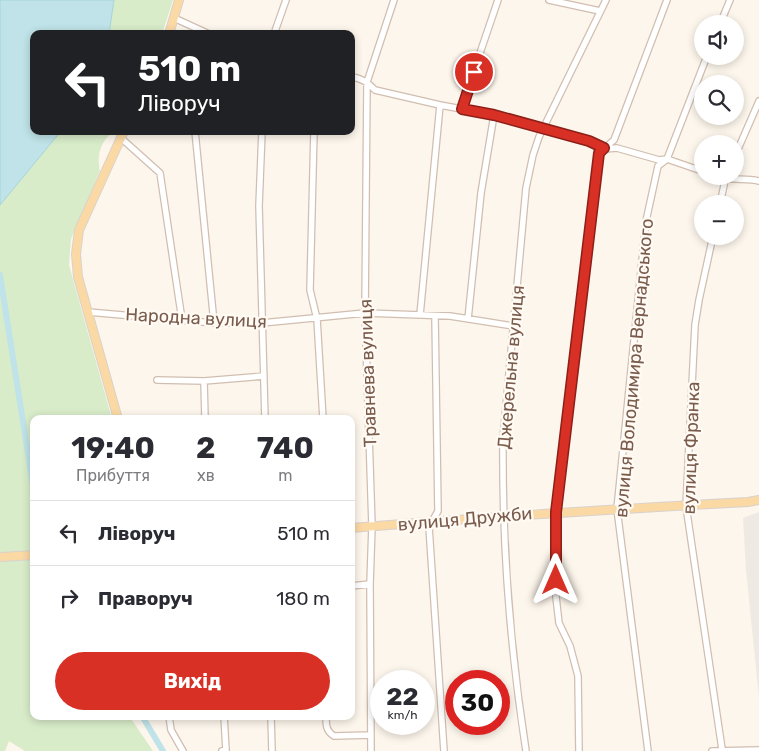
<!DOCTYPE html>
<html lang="uk">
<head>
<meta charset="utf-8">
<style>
	body { margin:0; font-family:Rubik,sans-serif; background:#f7f7f7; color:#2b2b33; height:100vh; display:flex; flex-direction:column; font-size:19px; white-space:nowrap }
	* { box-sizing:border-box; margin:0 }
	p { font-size:16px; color:#7c7c81 }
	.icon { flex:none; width:28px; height:28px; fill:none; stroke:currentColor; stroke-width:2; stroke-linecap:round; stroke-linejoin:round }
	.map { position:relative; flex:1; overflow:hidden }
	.panel { position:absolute; left:30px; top:415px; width:325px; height:305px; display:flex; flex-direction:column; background:#fff; border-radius:10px; box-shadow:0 2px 8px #0003 }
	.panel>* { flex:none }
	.guide { position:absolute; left:30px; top:30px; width:325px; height:105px; border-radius:10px; box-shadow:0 2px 8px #0003; background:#202124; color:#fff; overflow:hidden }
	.fabs { position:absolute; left:694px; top:15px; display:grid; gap:10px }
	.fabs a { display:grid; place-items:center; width:50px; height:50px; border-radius:50%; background:#fff; box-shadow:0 2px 8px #0003; font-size:25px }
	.speed { position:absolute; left:370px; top:670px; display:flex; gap:10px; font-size:25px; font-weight:700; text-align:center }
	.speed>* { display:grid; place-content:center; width:65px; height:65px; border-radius:50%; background:#fff; box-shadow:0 2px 8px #0003; line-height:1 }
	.speed small { font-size:12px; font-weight:400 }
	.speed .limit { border:8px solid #d22; background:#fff; color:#111 }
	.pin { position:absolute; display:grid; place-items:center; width:42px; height:42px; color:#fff; margin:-21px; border:2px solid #fff; border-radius:50%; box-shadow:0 1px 5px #0007 }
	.me { position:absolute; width:55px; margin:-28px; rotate:0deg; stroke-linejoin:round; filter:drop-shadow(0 0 4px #0008) }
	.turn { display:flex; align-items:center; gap:18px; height:105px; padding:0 25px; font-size:22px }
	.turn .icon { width:65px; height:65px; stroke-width:2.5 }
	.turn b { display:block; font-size:35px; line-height:42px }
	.eta { display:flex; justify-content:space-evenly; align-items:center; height:85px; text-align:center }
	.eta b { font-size:30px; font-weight:700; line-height:35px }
	.primary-button { display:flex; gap:10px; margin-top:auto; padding:10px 25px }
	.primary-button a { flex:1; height:58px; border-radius:30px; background:#d93025; color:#fff; font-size:20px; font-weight:700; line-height:58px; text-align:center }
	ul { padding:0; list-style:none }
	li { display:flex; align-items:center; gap:15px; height:65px; padding:0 25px; border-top:1px solid #e1e1e2 }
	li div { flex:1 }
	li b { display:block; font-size:19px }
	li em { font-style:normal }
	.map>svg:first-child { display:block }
	.industrial { fill:#efe9e4 }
	.green { fill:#d8ecc9 }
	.water { fill:#bfe3e8; stroke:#a5d3da }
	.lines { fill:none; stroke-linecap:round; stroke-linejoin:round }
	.canal { stroke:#bfe3e8; stroke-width:6 }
	.minor-casing { stroke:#d1beb0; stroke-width:8 }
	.major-casing { stroke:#dad1cd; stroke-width:10 }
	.minor { stroke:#fff; stroke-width:5.5 }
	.major { stroke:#fbd9a5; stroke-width:8 }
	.route-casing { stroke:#8d1f18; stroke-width:12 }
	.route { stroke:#d93025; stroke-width:9 }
	.labels { text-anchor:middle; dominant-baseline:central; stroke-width:4.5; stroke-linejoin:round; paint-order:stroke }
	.street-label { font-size:18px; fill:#7a5c4d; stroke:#fffaf3 }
</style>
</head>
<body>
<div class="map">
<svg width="759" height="751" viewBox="0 0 759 751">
	<rect width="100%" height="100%" fill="#fdf6ec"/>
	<path class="industrial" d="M759,512V698L746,570L743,518Z"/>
	<path class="green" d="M114,0H173L162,34H109Z
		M61,131H115C101,139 96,156 100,171L71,239L69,265L112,419H34V716H129L153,751H25L9,741L5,751H0V205Z"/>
	<path class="water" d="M0,0H114L109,34H34V131H61L0,205Z"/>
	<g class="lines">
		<path class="canal" d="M0,275L34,492
			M142,716L163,751"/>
		<g class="minor-casing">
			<path id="minor" d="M549,0L600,11
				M174,18L209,34
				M720,24L730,0
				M274,34L286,0
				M351,77C362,78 368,83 375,90L440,105L494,115L589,141L604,149L617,148L659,160L667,159L702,171
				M461,109L498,0
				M195,131L214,323
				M262,131L259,206L265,419
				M314,131L310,290L317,319L323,419
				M121,138L160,173L182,320
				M735,156L759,101
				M717,176C730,181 745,178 759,181
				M720,204L726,176
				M713,236L699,300L695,325L686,506L722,749
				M88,312L214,323H262L365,313L450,316L513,326
				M420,315L440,105
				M435,316L438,511L429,527L444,751
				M468,319L481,193L494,115
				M157,380L204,381
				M205,419L204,381L264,376
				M351,586L370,584
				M169,716L171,730L183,751
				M271,716L272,751
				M326,716C326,725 326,731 334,736L371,735
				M222,751L226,750L224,716
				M371,751L370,584L372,526L365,313L367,82L394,0
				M526,751C510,648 502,543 503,439L526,188L533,155L539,137L606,0
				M579,751L578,676L570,646L559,623L556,597V512L599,153L614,140L667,0
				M648,751L617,509L646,221L658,166L667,159L707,56
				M712,751L759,750"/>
		</g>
		<g class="major-casing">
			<path id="major" d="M169,34L179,0
				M118,419L78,277L76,254L79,230L124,131
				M351,528C484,517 616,509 748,502L759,500
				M0,557L34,555"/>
		</g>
		<use href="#minor" class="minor"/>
		<use href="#major" class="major"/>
	</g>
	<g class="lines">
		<g class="route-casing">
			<path id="route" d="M474,72L462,109L494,115L589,141L604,148L599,153L556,512V580"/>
		</g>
		<use href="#route" class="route"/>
	</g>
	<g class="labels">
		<g class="street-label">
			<text transform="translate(196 318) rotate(3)">Народна вулиця</text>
			<text transform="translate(511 367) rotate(-85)">Джерельна вулиця</text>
			<text transform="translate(634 368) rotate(-85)">вулиця Володимира Вернадського</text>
			<text transform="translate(368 373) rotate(-92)">Травнева вулиця</text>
			<text transform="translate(691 448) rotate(-88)">вулиця Франка</text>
			<text transform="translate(465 519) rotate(-5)">вулиця Дружби</text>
		</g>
	</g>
</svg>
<div class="fabs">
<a><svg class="icon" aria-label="sound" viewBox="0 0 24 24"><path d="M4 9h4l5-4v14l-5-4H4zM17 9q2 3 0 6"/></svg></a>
<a><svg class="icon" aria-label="search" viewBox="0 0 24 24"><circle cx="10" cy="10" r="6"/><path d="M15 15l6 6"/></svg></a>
<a>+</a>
<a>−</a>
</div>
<div class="speed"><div>22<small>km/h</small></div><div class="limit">30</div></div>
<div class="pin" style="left:474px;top:72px;background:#d93025"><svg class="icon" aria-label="arrive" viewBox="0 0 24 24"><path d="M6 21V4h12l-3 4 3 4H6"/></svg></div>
<svg class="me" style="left:556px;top:580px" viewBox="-20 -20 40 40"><path d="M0-17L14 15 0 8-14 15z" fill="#d93025" stroke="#fff" stroke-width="4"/></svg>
<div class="guide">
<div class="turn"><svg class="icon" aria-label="left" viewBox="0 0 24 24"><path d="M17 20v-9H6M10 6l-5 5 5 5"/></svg><div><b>510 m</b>Ліворуч</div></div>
</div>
<section class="panel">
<div class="eta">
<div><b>19:40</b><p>Прибуття</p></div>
<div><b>2</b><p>хв</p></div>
<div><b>740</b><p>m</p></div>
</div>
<ul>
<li><svg class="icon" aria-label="left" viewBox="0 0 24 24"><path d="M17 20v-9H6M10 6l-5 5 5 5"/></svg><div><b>Ліворуч</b></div><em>510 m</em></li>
<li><svg class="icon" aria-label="right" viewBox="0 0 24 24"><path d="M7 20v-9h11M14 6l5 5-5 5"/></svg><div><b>Праворуч</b></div><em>180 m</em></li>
</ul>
<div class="primary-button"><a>Вихід</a></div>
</section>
</div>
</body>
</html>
